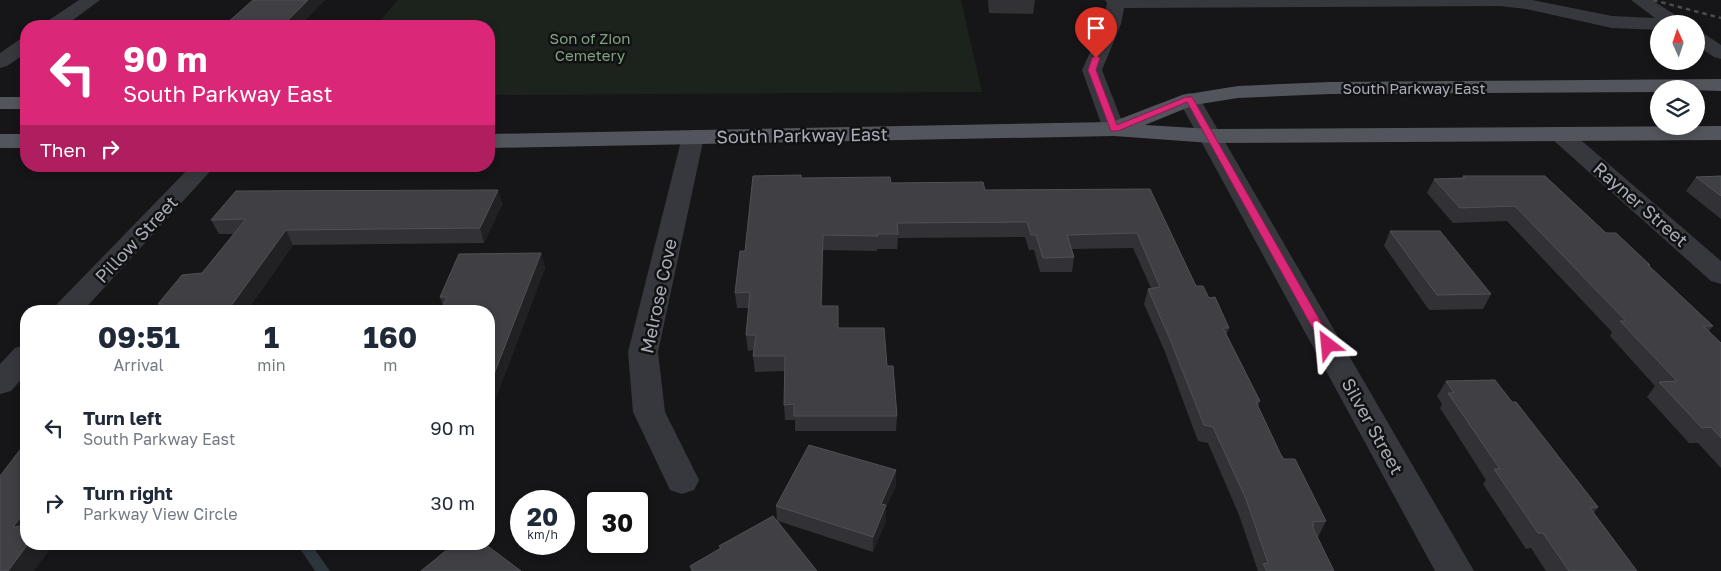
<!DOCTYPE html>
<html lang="en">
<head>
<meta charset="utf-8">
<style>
	body { margin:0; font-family:"Golos Text",sans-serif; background:#f6f6f7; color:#1f2937; height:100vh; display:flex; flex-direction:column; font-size:19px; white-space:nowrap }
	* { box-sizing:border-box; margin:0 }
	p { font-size:16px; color:#747a83 }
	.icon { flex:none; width:28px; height:28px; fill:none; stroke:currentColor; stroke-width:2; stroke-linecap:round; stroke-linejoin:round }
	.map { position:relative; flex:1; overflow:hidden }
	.drawer { position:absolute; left:20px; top:305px; width:475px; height:245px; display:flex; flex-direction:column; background:#fff; border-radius:20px; box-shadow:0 2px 8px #0003 }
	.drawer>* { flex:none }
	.top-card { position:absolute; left:20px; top:20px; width:475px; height:152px; border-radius:20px; box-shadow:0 2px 8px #0003; background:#db2777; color:#fff; overflow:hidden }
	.needle { width:32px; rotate:357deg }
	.tools { position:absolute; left:1650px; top:15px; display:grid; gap:10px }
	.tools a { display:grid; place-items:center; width:55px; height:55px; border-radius:50%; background:#fff; box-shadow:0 2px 8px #0003; font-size:25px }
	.speed { position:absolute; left:510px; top:490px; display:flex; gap:10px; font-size:25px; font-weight:700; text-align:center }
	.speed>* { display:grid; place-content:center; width:65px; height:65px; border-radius:50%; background:#fff; box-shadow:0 2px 8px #0003; line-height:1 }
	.speed small { font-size:12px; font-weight:400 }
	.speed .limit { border:2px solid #111; border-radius:8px; background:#fff; color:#111 }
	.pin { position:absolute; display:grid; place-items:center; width:42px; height:42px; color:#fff; margin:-51px -21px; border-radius:50% 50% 50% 0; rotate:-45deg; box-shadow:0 0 5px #0007 }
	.pin .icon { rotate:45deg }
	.me { position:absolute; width:55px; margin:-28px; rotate:331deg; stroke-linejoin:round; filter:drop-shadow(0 0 4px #0008) }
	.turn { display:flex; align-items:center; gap:18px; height:105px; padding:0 20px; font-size:22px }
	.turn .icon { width:65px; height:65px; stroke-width:2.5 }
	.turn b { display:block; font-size:35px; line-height:42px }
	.then { display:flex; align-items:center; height:48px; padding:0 20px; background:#0003; gap:10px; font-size:19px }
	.eta { display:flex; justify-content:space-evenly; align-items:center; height:85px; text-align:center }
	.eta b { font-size:30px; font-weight:700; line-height:35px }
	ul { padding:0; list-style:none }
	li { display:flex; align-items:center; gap:15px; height:75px; padding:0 20px }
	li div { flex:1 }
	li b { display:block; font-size:19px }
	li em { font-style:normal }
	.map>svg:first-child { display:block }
	.green { fill:#1c231d }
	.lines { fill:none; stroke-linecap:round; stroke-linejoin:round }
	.stream { fill:#2c353c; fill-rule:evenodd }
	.minor { fill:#37383d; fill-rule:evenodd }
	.primary { fill:#53555c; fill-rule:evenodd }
	.rail { stroke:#4a4c52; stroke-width:2.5; stroke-dasharray:4.5 4; stroke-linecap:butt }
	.wall { fill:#323236 }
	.shaded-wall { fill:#212124 }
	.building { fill:#3f3f44; stroke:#4f5156 }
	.route { fill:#db2777; stroke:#8e194d }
	.labels { text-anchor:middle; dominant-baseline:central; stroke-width:5; stroke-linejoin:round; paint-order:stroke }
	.far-park-label { font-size:15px; fill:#7fa381; stroke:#111113 }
	.far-street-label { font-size:15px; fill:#a8adb8; stroke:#111113 }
	.street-label { font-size:18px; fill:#a8adb8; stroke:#111113 }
</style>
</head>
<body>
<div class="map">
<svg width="1721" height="571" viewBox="0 0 1721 571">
	<rect width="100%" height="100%" fill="#161618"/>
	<path class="green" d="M398,0H961L982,92L489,95V26H375Z"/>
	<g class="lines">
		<path class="stream" d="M297,544H311L330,571H315Z"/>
		<path class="minor" d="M79,0H100L65,26H44L46,22Z
			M1105,0H1532L1612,16L1655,18L1631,0H1652L1683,20L1685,24H1659V30L1612,28L1526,9L1500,6L1124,8L1121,24L1102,70L1125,129L1122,134L1114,136L1106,134L1103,129L1082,70L1103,24L1107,3Z
			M1696,31L1703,33L1721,45V59L1714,57L1696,45Z
			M26,38V53L7,66L0,68V53L19,40Z
			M1189,93L1196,95L1200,99L1474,571H1435L1178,99L1182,95Z
			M1560,127L1568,129L1721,261V284L1711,281L1552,139L1549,134L1552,129Z
			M693,130L701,132L704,137L658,352L665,412L699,480L694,490L682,494L670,490L633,412L628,352L682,137L685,132Z
			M191,166H215L83,311H53L57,304Z
			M26,345V374L11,391L0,394V364L15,348Z"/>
		<path class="primary" d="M1721,79V91L1659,89V92L1330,94L1238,98L1194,105L1145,125L1211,129L1721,126V140L1211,143L1114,136L489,148V134L1112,122L1182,95L1238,86L1330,82Z
			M0,97H26V109H0Z
			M0,134H26V148H0Z"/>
		<path class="rail" d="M1653,0L1721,18"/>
	</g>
	<path class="wall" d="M988,0H1035L1033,14L989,13Z
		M1463,176L1606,233L1650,265L1649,266L1713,326L1709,331L1721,343V468L1698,443H1689L1647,397L1655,386L1610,336L1612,332L1507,221L1453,223L1427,193L1434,179L1462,178Z
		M1721,176V219L1686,191L1696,177Z
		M801,178L891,183L985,190L1150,189L1196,286L1209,298L1229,328L1226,336L1260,401L1258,407L1281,455L1326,521L1318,537H1317L1334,571H1258L1239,515L1208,443L1198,441L1165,352L1144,304L1148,289L1151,288L1133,248L1072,249L1074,257L1072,272H1040L1034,250H1029L1025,237L898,238L897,249H877V251L823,250L822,306L838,328L887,366L897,416L896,431H795V420H785L784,405L785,371L755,372L753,356L754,350L748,351L746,335L749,308H737L735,293L745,251Z
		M498,190L502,205L484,243L293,245L247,311H162L158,304L202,273L234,234H219L211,220Z
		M1390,231L1491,294L1483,309L1429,310L1384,246Z
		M541,253L545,268L492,408H490L489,411V311L443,306L440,297Z
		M1446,381L1512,402L1598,507L1594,513L1637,571H1546L1531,548L1526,549L1483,484L1486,480L1440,408L1442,404L1437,396Z
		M896,486L886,507V521L873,552L778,521L817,571H691L690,566L720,549L719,546L777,521L776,506Z"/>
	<path class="shaded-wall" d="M308,0H325L300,26H282Z
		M498,190L502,205L484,243L480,228Z
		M286,230L293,245L247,311H235L231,306Z
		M823,235V250L822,321L821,306Z
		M541,253L545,268L492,408L489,399V387Z
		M896,470V486L886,507V521L873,552V537L881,504Z
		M26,510V540L13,527Z
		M28,544H54L34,571H8Z
		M353,544H380L356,549Z
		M385,544H400L387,547Z"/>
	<path class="building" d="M253,0H308L282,26H66L226,24Z
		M801,175V178L890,177L891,183L983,182L985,190L1150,189L1196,286H1203L1209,298L1215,297L1229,328H1223L1260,401L1256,402L1281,455L1284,459H1295L1326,521L1312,522L1314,526H1312L1334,571H1267L1263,564L1268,563L1246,499L1213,427L1204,425L1169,337L1148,289L1160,287L1137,233L1067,235L1074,257L1043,258L1036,235H1031L1027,222L897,223L898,234H877L878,236L823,235L821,306H838V328H884L887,366H893L897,416H794V404L784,405L785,356H753L756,335H746L750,292L735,293L740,251H745L753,176Z
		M1463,176H1545L1606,233H1616L1650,265H1648L1713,326H1703L1721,343V438L1711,427L1702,428L1659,382L1677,381L1620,321H1626L1515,206L1460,208L1434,179L1465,178Z
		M1721,176V196L1696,177Z
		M498,190L480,228L286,230L231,306L161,307L163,304H158L182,275L202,273L246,219L211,220L236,191Z
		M1390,231H1440L1491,294L1437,295Z
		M541,253L489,387V311H441L447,297H440L459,254Z
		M1495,380L1512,402H1516L1598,507L1590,508L1637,571H1569L1543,533H1538L1494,469H1500L1448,393H1454L1446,381Z
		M26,442V510L13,527L26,526V544H28L8,571H0V476Z
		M809,445L896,470L881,504L886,505L873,537L776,506Z
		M773,516L817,571H693L690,566L721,548L719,546Z
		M454,544H485L521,571H421Z"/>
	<path class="route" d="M1096,55L1100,58L1096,70L1117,125L1186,97H1192L1334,345L1332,348H1324L1322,345L1187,102L1118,131H1111L1088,70L1092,58Z"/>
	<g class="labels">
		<g class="far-park-label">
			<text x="590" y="38">Son of Zion<tspan x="590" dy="17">Cemetery</tspan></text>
		</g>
		<g class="far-street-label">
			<text x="1414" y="88">South Parkway East</text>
		</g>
		<g class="street-label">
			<text transform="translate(802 135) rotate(-1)">South Parkway East</text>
			<text transform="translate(1641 204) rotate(41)">Rayner Street</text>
			<text transform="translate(136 239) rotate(-47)">Pillow Street</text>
			<text transform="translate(658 296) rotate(-78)">Melrose Cove</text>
			<text transform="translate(1373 426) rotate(61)">Silver Street</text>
		</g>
	</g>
</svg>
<div class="tools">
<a><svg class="needle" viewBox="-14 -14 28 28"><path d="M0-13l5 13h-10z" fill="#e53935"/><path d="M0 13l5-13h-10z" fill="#747a83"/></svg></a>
<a><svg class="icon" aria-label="layers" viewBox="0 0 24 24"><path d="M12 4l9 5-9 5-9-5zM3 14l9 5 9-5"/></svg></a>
</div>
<div class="speed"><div>20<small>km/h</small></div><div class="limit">30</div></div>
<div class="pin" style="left:1096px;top:58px;background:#d93025"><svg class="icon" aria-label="arrive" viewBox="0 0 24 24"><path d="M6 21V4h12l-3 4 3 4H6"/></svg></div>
<svg class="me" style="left:1328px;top:345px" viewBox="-20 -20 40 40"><path d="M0-17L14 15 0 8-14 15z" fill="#db2777" stroke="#fff" stroke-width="4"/></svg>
<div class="top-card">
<div class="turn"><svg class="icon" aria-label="left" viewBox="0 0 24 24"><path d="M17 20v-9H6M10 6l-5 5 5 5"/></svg><div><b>90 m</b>South Parkway East</div></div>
<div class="then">Then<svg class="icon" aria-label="right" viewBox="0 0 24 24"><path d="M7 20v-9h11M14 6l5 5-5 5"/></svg></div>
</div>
<section class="drawer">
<div class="eta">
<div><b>09:51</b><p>Arrival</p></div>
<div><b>1</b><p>min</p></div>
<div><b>160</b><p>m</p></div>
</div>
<ul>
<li><svg class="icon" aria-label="left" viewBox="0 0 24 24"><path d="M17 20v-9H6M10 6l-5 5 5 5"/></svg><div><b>Turn left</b><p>South Parkway East</p></div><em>90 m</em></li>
<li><svg class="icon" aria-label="right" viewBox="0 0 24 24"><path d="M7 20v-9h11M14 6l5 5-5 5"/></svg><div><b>Turn right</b><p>Parkway View Circle</p></div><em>30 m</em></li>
</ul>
</section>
</div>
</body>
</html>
